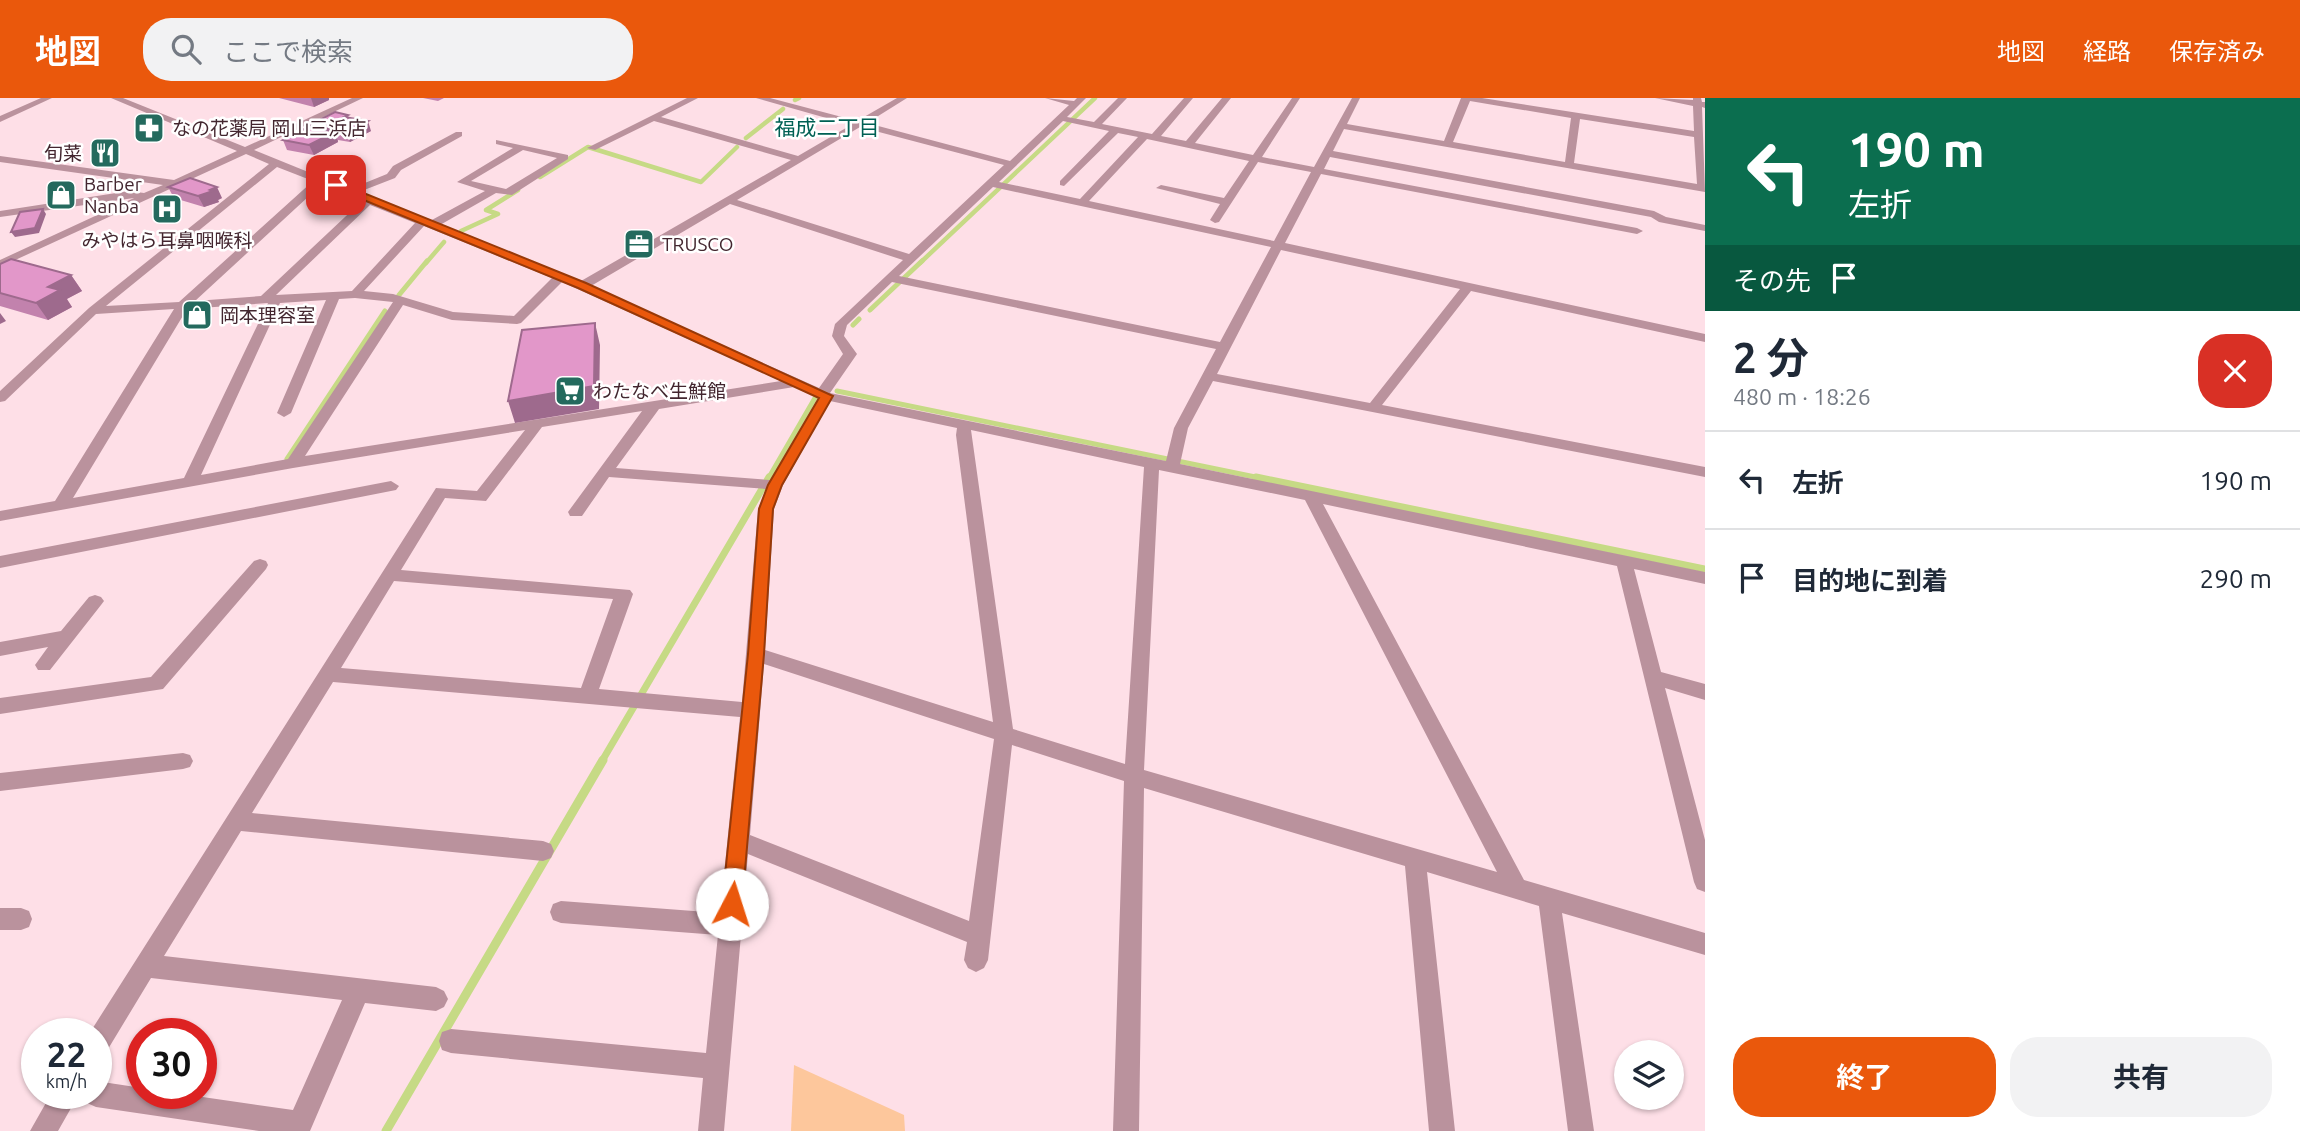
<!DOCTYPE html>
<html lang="ja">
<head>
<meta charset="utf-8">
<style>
	body { margin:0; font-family:Ubuntu,"Noto Sans JP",sans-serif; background:#f2f2f3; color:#1f2937; height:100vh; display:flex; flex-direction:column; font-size:26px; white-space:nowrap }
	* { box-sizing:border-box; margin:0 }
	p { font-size:23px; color:#747a83 }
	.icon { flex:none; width:38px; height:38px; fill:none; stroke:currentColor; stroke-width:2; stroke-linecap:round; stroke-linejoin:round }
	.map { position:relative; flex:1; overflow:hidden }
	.drawer { display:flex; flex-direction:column; background:#fff; width:595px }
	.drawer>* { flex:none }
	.hud { background:#0b6e4f; color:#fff; overflow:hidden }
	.buttons { position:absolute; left:1614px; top:942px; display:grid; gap:14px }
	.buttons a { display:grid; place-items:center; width:70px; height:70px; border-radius:50%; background:#fff; box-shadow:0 2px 5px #0004; font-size:35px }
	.speed { position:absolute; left:21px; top:920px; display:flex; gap:14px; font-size:35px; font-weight:700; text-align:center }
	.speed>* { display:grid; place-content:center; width:91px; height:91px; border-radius:50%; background:#fff; box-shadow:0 2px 5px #0004; line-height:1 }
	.speed small { font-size:18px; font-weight:400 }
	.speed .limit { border:10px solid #d22; background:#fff; color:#111 }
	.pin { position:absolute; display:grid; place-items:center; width:60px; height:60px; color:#fff; margin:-30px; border-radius:14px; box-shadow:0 4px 10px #0006 }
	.me { position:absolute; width:77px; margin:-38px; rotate:5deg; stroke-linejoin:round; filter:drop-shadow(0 0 5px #0008) }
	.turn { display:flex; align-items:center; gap:24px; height:147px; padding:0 28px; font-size:32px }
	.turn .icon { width:91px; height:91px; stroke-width:2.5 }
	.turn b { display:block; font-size:49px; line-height:60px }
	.then { display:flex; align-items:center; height:66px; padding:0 28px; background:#0003; gap:14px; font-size:26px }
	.round { display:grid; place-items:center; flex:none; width:74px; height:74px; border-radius:28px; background:#f2f2f3 }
	.summary { display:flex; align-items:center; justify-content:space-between; height:119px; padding:0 28px }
	h1 { font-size:42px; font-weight:700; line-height:52px }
	.primary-button { display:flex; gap:14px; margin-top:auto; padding:14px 28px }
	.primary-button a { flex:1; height:80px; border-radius:28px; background:#ea580c; color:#fff; font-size:28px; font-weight:700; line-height:80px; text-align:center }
	.primary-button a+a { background:#f2f2f3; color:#1f2937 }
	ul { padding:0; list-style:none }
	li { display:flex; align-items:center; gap:21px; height:98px; padding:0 28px; border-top:2px solid #e0e1e3 }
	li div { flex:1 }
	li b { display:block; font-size:26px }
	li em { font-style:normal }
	header { display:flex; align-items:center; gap:42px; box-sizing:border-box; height:98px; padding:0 35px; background:#ea580c; color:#fff }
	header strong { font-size:33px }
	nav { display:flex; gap:38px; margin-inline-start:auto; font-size:24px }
	.search { width:490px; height:63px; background:#f2f2f3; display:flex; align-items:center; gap:18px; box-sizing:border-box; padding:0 24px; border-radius:28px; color:#747a83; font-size:26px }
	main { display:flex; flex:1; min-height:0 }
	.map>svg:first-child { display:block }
	.green { fill:#fdc79c }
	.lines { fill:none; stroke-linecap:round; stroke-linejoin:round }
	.stream-far3 { stroke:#c6da85; stroke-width:4.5 }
	.stream-far2 { stroke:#c6da85; stroke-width:5 }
	.stream-far1 { stroke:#c6da85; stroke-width:7 }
	.stream { stroke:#c6da85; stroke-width:9 }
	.minor { fill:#ba929d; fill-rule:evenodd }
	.wall { fill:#c282ad }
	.shaded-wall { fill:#9e6a8d }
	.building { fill:#e297c9; stroke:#9e6a8d; stroke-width:2 }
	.route { fill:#ea580c; stroke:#983908; stroke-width:2 }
	.labels { text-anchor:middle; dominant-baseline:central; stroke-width:5; stroke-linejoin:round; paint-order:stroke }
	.far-poi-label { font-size:19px; fill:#43262f; stroke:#fff; text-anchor:start }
	.far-neighbourhood-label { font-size:21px; fill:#006054; stroke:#fff }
</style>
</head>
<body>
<header>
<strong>地図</strong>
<div class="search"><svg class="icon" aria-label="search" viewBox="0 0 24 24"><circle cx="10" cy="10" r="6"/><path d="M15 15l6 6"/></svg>ここで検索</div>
<nav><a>地図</a><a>経路</a><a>保存済み</a></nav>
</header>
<main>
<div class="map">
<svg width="1705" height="1033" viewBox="0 0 1705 1033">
	<rect width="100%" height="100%" fill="#fedfe7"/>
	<path class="green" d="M794,967L904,1017L905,1033H791Z"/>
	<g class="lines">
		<path class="stream-far3" d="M795,2L799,0
			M746,40L783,11
			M540,79L588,49L701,84L737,49
			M461,133L498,116L486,112L518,92
			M426,165L444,144
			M920,165L1095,0"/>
		<path class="stream-far2" d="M399,197L427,163
			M870,212L922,163
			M853,227L859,221
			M837,293L1265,381
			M287,361L385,213
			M768,381L815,300"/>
		<path class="stream-far1" d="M1256,379L1705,471
			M602,663L769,379"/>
		<path class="stream" d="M386,1033L603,662"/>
		<path class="minor" d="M41,0H52L0,24V18Z
			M111,0H123L245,49L352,0H363L254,52L350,91L387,76L393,68L456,34H462V38L401,72L395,80L359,94L430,123L485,93L457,84L513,50L496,46V42L568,57V61L512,97L496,95L440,127L581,183L791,62L654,23L595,52L587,50L687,0H698L661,19L798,58L851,27L756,0H770L857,23L897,0H907L867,25L1010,63L1069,7L1045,0L1074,3L1077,0H1086L1067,19L1094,24L1118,0H1127L1102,26L1152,36L1184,0H1193L1161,38L1186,43L1222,0H1231L1195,45L1253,57L1292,0H1300L1262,59L1314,69L1352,0H1360L1347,26L1444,43L1461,0H1482L1694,33L1693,8L1655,0L1693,2V0H1701L1702,4H1705V10L1702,9L1705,94L1344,31L1333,53L1654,113L1666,119L1705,127V133L1659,124L1651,119L1330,59L1324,71L1637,130L1643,133L1637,136L1321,76L1285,145L1705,236V244L1471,193L1382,307L1705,369V379L1213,283L1188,330L1180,366L1705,474V486L1634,471L1661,574L1705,586V602L1665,590L1705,742V794L1697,791L1694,784L1617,468L1323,406L1524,782L1705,835V857L1562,815L1594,1033H1568L1539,808L1427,774L1455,1033H1429L1405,768L1144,690L1139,1033H1113L1124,683L1012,647L988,862L984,870L976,874L968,870L964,862L967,844L748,756L724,1033H698L703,980L451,955L442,952L439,943L442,934L451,931L706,955L718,837L561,825L553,822L550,814L553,806L561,803L720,815L740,619L333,584L252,715L543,743L551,746L554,753L551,760L543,763L241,733L164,858L436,889L444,893L448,901L444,909L436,913L365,905L310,1033H259L96,1009L87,1005L83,996H96V983L142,990V996H182L293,1012L342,902L151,880L105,956L96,959V936H89L436,390L477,393L525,332L293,370L0,423V413L55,403L174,211L96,216L5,303L0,304V293L89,210L269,66L246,56L0,169V162L134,100L0,119V113L129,93L144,95L163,87L0,64V58L174,82L237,53ZM1470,3L1571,20L1565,64L1453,44ZM1580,21L1694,39L1697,86L1574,65ZM1063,23L1109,33L1060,83V87L1064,88L1118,35L1138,39L1080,101L999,84ZM860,29L1004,67L909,156L737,102ZM1147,41L1249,63L1224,100L1161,87L1156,90L1220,106L1210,122L1215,125L1219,124L1258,64L1311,74L1274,143L1089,103ZM523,52L557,60L506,91L471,83ZM277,69L313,83L179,204L106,208ZM321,87L362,103L261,198L195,203ZM993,89L1271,149L1220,244L899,178ZM730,106L903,162L835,226L832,238L843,256L819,290L591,188ZM370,107L415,125L352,193L276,197ZM424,128L552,180L514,218L453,214L393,196L364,193ZM1281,152L1460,191L1370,305L1217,276ZM562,184L781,283L305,358L403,207L452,222L517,226L521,225ZM892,184L1216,251L1174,330L1166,363L830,295L857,256L844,238L847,227ZM355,200L393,204L288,361L201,377L280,205L326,202L277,315L284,319L291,315L339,201ZM268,205L184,380L73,400L187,211ZM794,289L818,300L770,382L616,370L659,311ZM830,303L957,330L956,337L993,624L765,552L774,411L783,387ZM642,313L568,414L570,418H582L609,379L766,391L758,411L742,604L599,591L633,496L630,492L401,472L445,400L486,403L542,329ZM971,332L1144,369L1125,666L1013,631ZM1159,372L1305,402L1497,774L1144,672ZM394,483L613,501L581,590L341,570ZM764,566L994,641L969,823L750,737Z
			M391,383L399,388L396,392L0,470V458Z
			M260,461L266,463L268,467L266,471L163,591L0,616V600L151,579L254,463Z
			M95,497L101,499L104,503L101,507L50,572H38L35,567L48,549L0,558V544L61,533L89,499Z
			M183,655L190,657L193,663L190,669L183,671L0,693V675Z
			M0,810H21L29,813L32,821L29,829L21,832H0Z
			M51,996H79L58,1033H30Z"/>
	</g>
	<path class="wall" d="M279,0H329V2L314,9Z
		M423,0H444L438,3Z
		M348,17L349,20L371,33L350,44L338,42V44L314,57L287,52L283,42L310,29L309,27Z
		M168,89L222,100L218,102L219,104L204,109L174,100Z
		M0,166L71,177L82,193L66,201L72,209L48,222L0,208Z"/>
	<path class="shaded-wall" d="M311,0H329V2L314,9Z
		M368,23L371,33L350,44L346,34Z
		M335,34L338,44L314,57L309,47Z
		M217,89L222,100L218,102L219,104L204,109L198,98Z
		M43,111L46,116L39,135L15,139L11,134Z
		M71,177L82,193L67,201L72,209L48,222L36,205L48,189Z
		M0,215L6,223L0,226Z
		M595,225L600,247L599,311L515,325L508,303Z"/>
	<path class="building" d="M335,14L348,17L344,19L368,23L346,34L309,27Z
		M308,29L335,34L309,47L283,42Z
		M190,80L217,89L210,92L213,93L198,98L168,89Z
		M43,111L35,130L11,134L20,114Z
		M11,161L71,177L48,189L60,192L36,205L0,195V166Z
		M595,225L594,288L508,303L522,232Z"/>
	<path class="route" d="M332,85H339L586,185L833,298L782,387L773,411L764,556L742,806L739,813L732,816L725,813L722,806L748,556L759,411L768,387L819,300L578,190L332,89Z"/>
	<defs>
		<g id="pharmacy-square" transform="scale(1.575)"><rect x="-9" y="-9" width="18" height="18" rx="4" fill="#246a5e" stroke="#fff"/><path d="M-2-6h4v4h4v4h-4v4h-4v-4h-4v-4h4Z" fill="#fff"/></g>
		<g id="restaurant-square" transform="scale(1.575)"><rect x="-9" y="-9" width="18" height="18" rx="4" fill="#246a5e" stroke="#fff"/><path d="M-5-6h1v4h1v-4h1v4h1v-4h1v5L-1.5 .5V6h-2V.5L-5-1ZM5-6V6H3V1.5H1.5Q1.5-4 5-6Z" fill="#fff"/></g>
		<g id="shop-square" transform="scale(1.575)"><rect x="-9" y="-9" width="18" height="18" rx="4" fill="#246a5e" stroke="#fff"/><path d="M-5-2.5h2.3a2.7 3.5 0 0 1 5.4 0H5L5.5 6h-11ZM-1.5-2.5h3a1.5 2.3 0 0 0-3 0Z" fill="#fff"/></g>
		<g id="hospital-square" transform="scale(1.575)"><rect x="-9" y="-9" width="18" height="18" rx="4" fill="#246a5e" stroke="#fff"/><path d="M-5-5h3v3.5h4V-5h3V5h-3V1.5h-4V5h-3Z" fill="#fff"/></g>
		<g id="office-square" transform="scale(1.575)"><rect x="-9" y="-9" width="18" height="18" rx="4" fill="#246a5e" stroke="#fff"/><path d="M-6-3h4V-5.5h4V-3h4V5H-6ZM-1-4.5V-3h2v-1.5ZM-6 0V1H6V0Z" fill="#fff"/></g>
		<g id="supermarket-square" transform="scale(1.575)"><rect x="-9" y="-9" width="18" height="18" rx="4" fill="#246a5e" stroke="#fff"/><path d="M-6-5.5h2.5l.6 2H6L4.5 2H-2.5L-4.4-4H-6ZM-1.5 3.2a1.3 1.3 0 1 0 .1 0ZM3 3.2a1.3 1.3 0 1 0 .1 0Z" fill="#fff"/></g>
	</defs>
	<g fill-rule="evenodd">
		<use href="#pharmacy-square" x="149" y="30"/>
		<use href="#restaurant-square" x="105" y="55"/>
		<use href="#shop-square" x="61" y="97"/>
		<use href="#hospital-square" x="167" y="111"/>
		<use href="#office-square" x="639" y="146"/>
		<use href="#shop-square" x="197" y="217"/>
		<use href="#supermarket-square" x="570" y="293"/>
	</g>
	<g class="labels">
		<g class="far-poi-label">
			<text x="172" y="30">なの花薬局 岡山三浜店</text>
			<text x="82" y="55" text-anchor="end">旬菜</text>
			<text x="84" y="86">Barber<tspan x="84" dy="22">Nanba</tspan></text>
			<text x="167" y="142" text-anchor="middle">みやはら耳鼻咽喉科</text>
			<text x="662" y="146">TRUSCO</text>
			<text x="220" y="217">岡本理容室</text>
			<text x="593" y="293">わたなべ生鮮館</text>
		</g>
		<g class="far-neighbourhood-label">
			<text x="827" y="29">福成二丁目</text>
		</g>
	</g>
</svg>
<div class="buttons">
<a><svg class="icon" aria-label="layers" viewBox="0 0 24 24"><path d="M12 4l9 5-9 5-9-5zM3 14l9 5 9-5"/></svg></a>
</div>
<div class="speed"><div>22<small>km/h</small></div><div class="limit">30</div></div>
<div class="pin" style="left:336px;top:87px;background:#d93025"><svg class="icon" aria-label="arrive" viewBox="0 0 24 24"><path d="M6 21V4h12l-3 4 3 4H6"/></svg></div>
<svg class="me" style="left:732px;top:806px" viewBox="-20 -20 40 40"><circle r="19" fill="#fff"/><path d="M0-13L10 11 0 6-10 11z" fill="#ea580c"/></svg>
</div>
<section class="drawer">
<div class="hud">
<div class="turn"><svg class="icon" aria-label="left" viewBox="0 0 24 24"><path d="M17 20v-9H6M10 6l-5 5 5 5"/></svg><div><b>190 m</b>左折</div></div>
<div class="then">その先<svg class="icon" aria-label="arrive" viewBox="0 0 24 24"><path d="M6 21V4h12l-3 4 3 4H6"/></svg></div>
</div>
<div class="summary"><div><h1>2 分</h1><p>480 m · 18:26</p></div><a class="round" style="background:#d93025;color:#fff"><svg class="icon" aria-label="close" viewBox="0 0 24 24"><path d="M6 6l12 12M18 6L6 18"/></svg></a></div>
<ul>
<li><svg class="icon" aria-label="left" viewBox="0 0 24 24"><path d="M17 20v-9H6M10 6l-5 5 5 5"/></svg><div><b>左折</b></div><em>190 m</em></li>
<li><svg class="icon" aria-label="arrive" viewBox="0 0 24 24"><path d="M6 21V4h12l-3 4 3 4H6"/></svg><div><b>目的地に到着</b></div><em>290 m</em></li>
</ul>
<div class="primary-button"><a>終了</a><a>共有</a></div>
</section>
</main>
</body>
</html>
